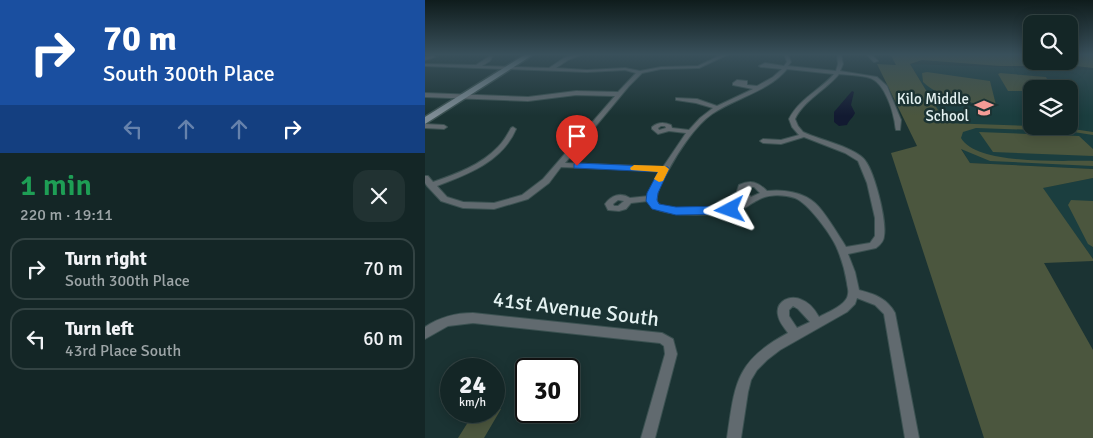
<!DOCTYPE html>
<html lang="en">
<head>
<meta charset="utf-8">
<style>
	body { margin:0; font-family:Signika,sans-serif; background:#213232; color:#f1f3f6; height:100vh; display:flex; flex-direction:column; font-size:19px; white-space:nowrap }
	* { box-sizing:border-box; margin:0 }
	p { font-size:16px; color:#9da5a7 }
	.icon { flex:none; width:28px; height:28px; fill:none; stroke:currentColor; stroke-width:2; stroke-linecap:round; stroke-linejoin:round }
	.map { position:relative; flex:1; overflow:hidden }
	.side { display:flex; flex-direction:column; background:#142626; width:425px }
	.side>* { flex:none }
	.guide { background:#1a4fa0; color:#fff; overflow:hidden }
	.tools { position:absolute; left:598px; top:15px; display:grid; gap:10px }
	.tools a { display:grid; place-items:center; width:55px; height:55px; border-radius:10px; background:#142626; box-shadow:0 2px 12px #0003,0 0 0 1px #334343; font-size:25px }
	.speed { position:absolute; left:15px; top:358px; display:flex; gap:10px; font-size:25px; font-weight:700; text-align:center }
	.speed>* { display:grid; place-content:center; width:65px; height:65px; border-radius:50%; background:#142626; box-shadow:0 2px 12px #0003,0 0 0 1px #334343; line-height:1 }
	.speed small { font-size:12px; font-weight:400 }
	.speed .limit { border:2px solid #111; border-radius:8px; background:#fff; color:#111 }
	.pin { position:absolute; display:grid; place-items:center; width:42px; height:42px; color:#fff; margin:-51px -21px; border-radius:50% 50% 50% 0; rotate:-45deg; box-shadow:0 0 5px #0007 }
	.pin .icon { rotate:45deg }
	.me { position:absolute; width:55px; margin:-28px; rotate:266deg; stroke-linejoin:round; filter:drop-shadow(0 0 4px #0008) }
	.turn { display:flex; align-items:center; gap:18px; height:105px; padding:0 20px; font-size:22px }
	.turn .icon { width:65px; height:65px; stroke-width:2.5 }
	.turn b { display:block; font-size:35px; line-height:42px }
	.lanes { display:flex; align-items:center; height:48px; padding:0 20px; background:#0003; justify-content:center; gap:25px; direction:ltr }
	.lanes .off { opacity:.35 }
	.round { display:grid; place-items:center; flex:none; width:52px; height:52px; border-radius:15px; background:#213232 }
	.summary { display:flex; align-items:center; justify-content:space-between; height:85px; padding:0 20px }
	h1 { font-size:30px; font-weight:600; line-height:38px; color:#1e9e55 }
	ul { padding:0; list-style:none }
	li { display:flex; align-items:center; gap:15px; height:62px; margin:0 10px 8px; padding:0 10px; border:2px solid #334343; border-radius:15px }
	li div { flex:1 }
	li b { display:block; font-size:19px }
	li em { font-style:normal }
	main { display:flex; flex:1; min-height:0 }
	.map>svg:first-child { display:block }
	.built { fill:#1b3e3f; fill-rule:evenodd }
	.green { fill:#4b563e }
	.water { fill:#121a31 }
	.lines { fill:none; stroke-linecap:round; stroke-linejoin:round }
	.street-casing { stroke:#3b5151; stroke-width:2 }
	.secondary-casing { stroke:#3b5151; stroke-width:3 }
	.street { fill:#616a6f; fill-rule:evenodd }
	.secondary { fill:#7e8c94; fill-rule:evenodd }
	.route { fill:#1a73e8; stroke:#114b97 }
	.slow { fill:#f59e0b }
	.labels { text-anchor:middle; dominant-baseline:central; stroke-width:5; stroke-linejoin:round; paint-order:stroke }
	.far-poi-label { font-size:15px; fill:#e3f1f1; stroke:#1b3333; text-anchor:end }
	.near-street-label { font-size:21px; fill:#e3f1f1; stroke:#1b3333 }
</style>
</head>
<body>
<main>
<section class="side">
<div class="guide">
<div class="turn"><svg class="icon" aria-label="right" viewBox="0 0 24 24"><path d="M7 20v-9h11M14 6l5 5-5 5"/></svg><div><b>70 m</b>South 300th Place</div></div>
<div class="lanes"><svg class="icon off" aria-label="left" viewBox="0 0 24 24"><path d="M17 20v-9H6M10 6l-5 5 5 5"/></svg><svg class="icon off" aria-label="ahead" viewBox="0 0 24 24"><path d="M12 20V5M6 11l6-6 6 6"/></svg><svg class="icon off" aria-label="ahead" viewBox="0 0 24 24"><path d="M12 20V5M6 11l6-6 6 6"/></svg><svg class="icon" aria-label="right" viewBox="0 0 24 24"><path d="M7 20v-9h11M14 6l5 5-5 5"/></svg></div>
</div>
<div class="summary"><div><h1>1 min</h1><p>220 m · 19:11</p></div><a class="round"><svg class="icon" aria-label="close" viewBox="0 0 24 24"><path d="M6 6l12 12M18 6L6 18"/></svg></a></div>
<ul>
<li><svg class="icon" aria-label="right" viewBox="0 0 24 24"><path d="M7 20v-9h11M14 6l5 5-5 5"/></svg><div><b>Turn right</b><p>South 300th Place</p></div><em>70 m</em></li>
<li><svg class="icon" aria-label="left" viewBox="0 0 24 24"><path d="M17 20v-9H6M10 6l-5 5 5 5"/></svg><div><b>Turn left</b><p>43rd Place South</p></div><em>60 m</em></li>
</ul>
</section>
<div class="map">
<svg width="668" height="438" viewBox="0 0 668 438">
	<rect width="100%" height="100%" fill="#1b3333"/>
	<path class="built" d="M485,64L668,70V169L545,163ZM606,89H644V126H606Z
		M668,178V259L617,188Z"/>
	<path class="green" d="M465,54H606V61H644V54H668V68L625,63L619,66H575L497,60L485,64L521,123L635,127L668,132V135L642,131L551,128L538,132L536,138C553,166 637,160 668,161V166L565,161L536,149L545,163L668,169V178L618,188L668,259V261L619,263L668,350V438H559L466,153L492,146L452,64L471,65Z
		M502,72L565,81L571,105C547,104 515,99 498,82L497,73Z
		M575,73L621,77L624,83L616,89H606V91H583L573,74Z
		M554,132L654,136L668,149V156L568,152Z
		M646,200L668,201V247L663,244L643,205Z
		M69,408L76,409L59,438H33L50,411H69Z"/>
	<path class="water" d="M427,91L429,92L426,105L430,113C428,118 424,120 422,125L414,126L409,122V112Z"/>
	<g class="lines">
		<g class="street-casing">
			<path id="street" d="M151,54H158L143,60L131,68L162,70L200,68L215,71L236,67L273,66L298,54H304L274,68L236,69L217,73L204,86L140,163L238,167L261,133L244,131L233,134L227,129V127C233,122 239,122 246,125L247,128L264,130L275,118L288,108L271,103L251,100V98L272,99L292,106L328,89L308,85V83L312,80L322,81V85L332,86L348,77L357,69L336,67L334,66L340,63L359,66L362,62L359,54H363L366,62L363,66L411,71L413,64L412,54H416L418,64L415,71L452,77L462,86L476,120L475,130H471C470,127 470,122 469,119C467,107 459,86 449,80C442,75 423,75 414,74C401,90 379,100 370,119L373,126L378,132C395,140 425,146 438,158C449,168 462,221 459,236C459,241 455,245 451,248L423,254L430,272L434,290C449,294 462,298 470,313L494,438H480L459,314L450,305L432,298L430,304L422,312L355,350L342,360L332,370L326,380L323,392L316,438H302C310,384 310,361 363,333C359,327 354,322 353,315C350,301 366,294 377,300C385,303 390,310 394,317C403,312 422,305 423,294C424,290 422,286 422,283C420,270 416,257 411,246C405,233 383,203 370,198C358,194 343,194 333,200C326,203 320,209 313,211C297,215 228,220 223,201L206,203L201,209L194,211L183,210L180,204C186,195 196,192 205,198L224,196L235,171L136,167L124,183L103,199L69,209L38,208L16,201L2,186L0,183V176H3L8,182C31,174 56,165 73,147C79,141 82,135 86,128L88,127L91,129C77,162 43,174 12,186L22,197L38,202L69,203L97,195L118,179L190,96L151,95L103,101L0,97V93L103,97L151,91L193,92L211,73L200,70L162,72L0,66V64L51,65L65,56L67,57L65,61L57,66L124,68L139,58ZM362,69L409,74C395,90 374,99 364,119L367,127L374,135L356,140L338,139L335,141L338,143L356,144L379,137L420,153L433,161L442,183L450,218V236L445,243L421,247L418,242C410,230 400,212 390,203C378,192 358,189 342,191C333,182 326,179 314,185L312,191L320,200C316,202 313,205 309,206C295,210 244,211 232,203C230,192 238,180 243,171C253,152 270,126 287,114C310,98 343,92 362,69ZM236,126H240L241,128L234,130L233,128ZM324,187H329L335,193L326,197L320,191L321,188ZM193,200L199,201L193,206H189L188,204ZM368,306L373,309L385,322L372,328L364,316V310Z
				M441,54H446L453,61L449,62Z
				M8,55L10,57L0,60V57Z
				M0,124L19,125L22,127L19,129L0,128Z
				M48,313L237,333L248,339L252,354L230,438H216L240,354L239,346L235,343L48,323L23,326L0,339V327C15,317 30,313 48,313Z"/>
		</g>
		<g class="secondary-casing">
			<path id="secondary" d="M101,54H109L0,124V117Z"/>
		</g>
		<use href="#street" class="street"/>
		<use href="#secondary" class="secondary"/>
	</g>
	<linearGradient id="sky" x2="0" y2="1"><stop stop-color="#0f1c1c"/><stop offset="0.47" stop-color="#39505b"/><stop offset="1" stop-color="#39505b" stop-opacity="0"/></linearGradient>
	<rect width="668" height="116" fill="url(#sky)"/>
	<path class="route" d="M152,163L243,167L244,169L233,193L232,200L234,204L251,207L305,206L311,210L305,214L251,215L227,209L221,201L222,193L233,172L149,168V164Z"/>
	<path class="slow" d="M209,165L240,166L244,169L238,181L234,182L229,179L233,172L206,170L205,168Z"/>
	<defs>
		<g id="school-bare" transform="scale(1.5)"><path d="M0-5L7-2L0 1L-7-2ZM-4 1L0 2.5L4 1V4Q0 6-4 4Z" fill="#f59c96" stroke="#1b3333" stroke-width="2.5" paint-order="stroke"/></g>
	</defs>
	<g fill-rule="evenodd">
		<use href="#school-bare" x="559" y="108"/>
	</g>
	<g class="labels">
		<g class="far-poi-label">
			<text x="544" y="99">Kilo Middle<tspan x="544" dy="17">School</tspan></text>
		</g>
		<g class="near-street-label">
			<text transform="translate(151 309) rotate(7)">41st Avenue South</text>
		</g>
	</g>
</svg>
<div class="tools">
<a><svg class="icon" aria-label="search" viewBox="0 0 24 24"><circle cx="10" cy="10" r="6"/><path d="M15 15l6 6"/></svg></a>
<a><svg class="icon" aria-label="layers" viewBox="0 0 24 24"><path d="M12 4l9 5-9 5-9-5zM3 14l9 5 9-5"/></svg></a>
</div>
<div class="speed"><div>24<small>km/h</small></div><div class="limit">30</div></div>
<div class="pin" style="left:152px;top:166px;background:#d93025"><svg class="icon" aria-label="arrive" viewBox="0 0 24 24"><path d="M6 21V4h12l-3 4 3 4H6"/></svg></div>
<svg class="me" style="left:305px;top:210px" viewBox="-20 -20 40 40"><path d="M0-17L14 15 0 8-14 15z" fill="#1a73e8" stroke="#fff" stroke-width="4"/></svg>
</div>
</main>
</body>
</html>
